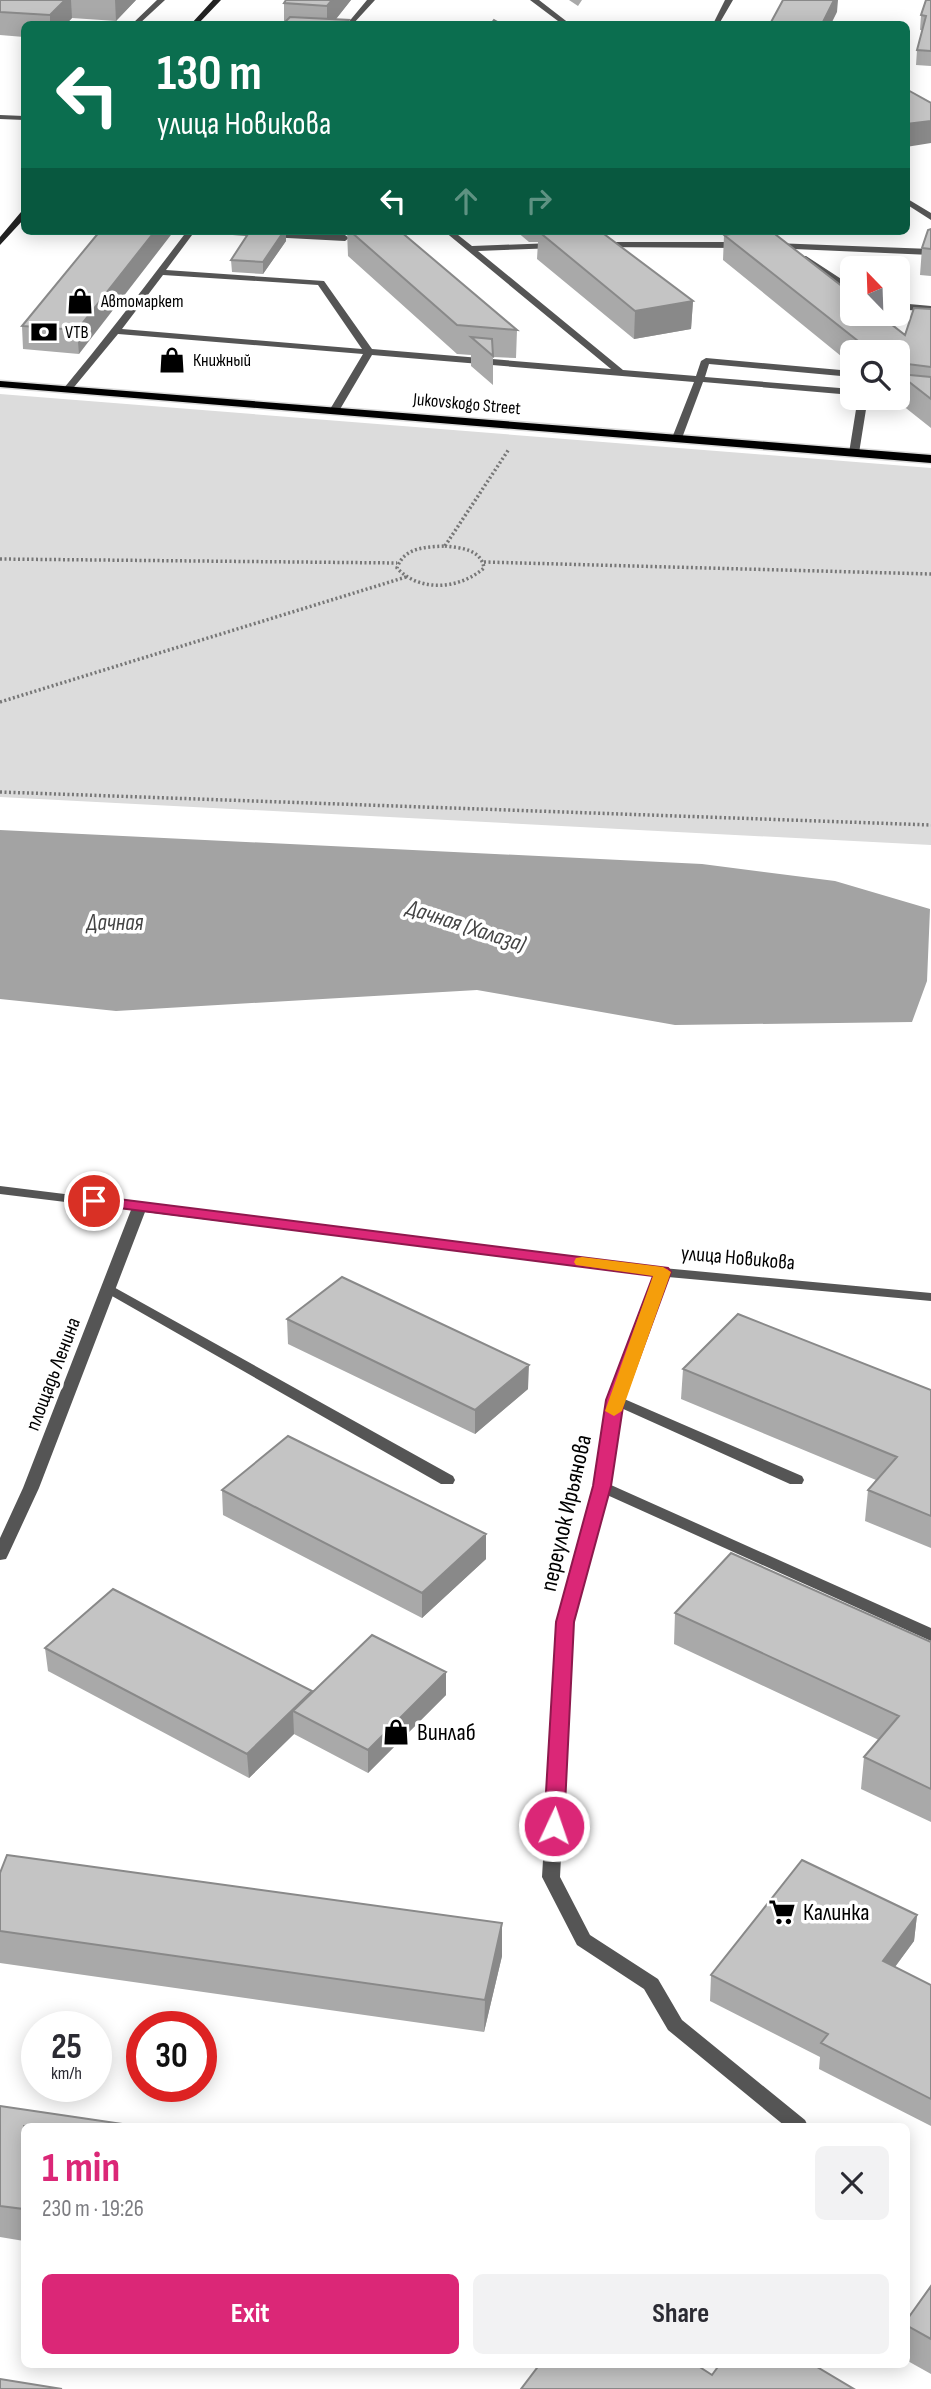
<!DOCTYPE html>
<html lang="en">
<head>
<meta charset="utf-8">
<style>
	body { margin:0; font-family:"Sofia Sans Condensed",sans-serif; background:#f2f2f3; color:#2b2b33; height:100vh; display:flex; flex-direction:column; font-size:26px; white-space:nowrap }
	* { box-sizing:border-box; margin:0 }
	p { font-size:23px; color:#7c7c81 }
	.icon { flex:none; width:38px; height:38px; fill:none; stroke:currentColor; stroke-width:2; stroke-linecap:round; stroke-linejoin:round }
	.map { position:relative; flex:1; overflow:hidden }
	.drawer { position:absolute; left:21px; top:2123px; width:889px; height:245px; display:flex; flex-direction:column; background:#fff; border-radius:10px; box-shadow:0 4px 18px #0003 }
	.drawer>* { flex:none }
	.guide { position:absolute; left:21px; top:21px; width:889px; height:214px; border-radius:10px; box-shadow:0 4px 18px #0003; background:#0b6e4f; color:#fff; overflow:hidden }
	.needle { width:46px; rotate:337deg }
	.tools { position:absolute; left:840px; top:256px; display:grid; gap:14px }
	.tools a { display:grid; place-items:center; width:70px; height:70px; border-radius:10px; background:#fff; box-shadow:0 4px 18px #0003; font-size:35px }
	.speed { position:absolute; left:21px; top:2011px; display:flex; gap:14px; font-size:35px; font-weight:700; text-align:center }
	.speed>* { display:grid; place-content:center; width:91px; height:91px; border-radius:50%; background:#fff; box-shadow:0 4px 18px #0003; line-height:1 }
	.speed small { font-size:18px; font-weight:400 }
	.speed .limit { border:10px solid #d22; background:#fff; color:#111 }
	.pin { position:absolute; display:grid; place-items:center; width:60px; height:60px; color:#fff; margin:-30px; border:4px solid #fff; border-radius:50%; box-shadow:0 2px 7px #0007 }
	.me { position:absolute; width:77px; margin:-38px; rotate:3deg; stroke-linejoin:round; filter:drop-shadow(0 0 5px #0008) }
	.turn { display:flex; align-items:center; gap:24px; height:147px; padding:0 21px; font-size:32px }
	.turn .icon { width:91px; height:91px; stroke-width:2.5 }
	.turn b { display:block; font-size:49px; line-height:60px }
	.lanes { display:flex; align-items:center; height:66px; padding:0 21px; background:#0003; justify-content:center; gap:35px; direction:ltr }
	.lanes .off { opacity:.35 }
	.round { display:grid; place-items:center; flex:none; width:74px; height:74px; border-radius:10px; background:#f2f2f3 }
	.overview { display:flex; align-items:center; justify-content:space-between; height:119px; padding:0 21px }
	h1 { font-size:42px; font-weight:700; line-height:52px; color:#db2777 }
	.action { display:flex; gap:14px; margin-top:auto; padding:14px 21px }
	.action a { flex:1; height:80px; border-radius:10px; background:#db2777; color:#fff; font-size:28px; font-weight:700; line-height:80px; text-align:center }
	.action a+a { background:#f2f2f3; color:#2b2b33 }
	.map>svg:first-child { display:block }
	.green { fill:#dcdcdc }
	.water { fill:#a3a3a3 }
	.lines { fill:none; stroke-linecap:round; stroke-linejoin:round }
	.primary-casing { stroke:#dbdbdb; stroke-width:3 }
	.path { stroke:#777; stroke-width:3.5; stroke-dasharray:2 2.5; stroke-linecap:butt }
	.service { fill:#555; fill-rule:evenodd }
	.minor { fill:#555; fill-rule:evenodd }
	.secondary { fill:#222; fill-rule:evenodd }
	.primary { fill:#000; fill-rule:evenodd }
	.wall { fill:#a9a9a9 }
	.shaded-wall { fill:#898989 }
	.building { fill:#c4c4c4; stroke:#898989; stroke-width:2 }
	.route { fill:#db2777; stroke:#8e194d; stroke-width:2 }
	.slow { fill:#f59e0b }
	.labels { text-anchor:middle; dominant-baseline:central; stroke-width:7; stroke-linejoin:round; paint-order:stroke }
	.far-poi-label { font-size:18px; fill:#000; stroke:#fff; text-anchor:start }
	.far-street-label { font-size:18px; fill:#000; stroke:#fff }
	.street-label { font-size:21px; fill:#000; stroke:#fff }
	.water-label { font-size:23px; font-style:italic; fill:#444; stroke:#fff }
	.near-street-label { font-size:24px; fill:#000; stroke:#fff }
	.near-poi-label { font-size:24px; fill:#000; stroke:#fff; text-anchor:start }
</style>
</head>
<body>
<div class="map">
<svg width="931" height="2389" viewBox="0 0 931 2389">
	<rect width="100%" height="100%" fill="#fff"/>
	<path class="green" d="M0,394L931,468V845L0,797Z"/>
	<path class="water" d="M0,830L702,864L835,881L930,909L927,981L912,1022L675,1025L477,990L116,1011L0,999Z"/>
	<g class="lines">
		<g class="primary-casing">
			<path id="primary" d="M0,381L931,455V463L0,387Z"/>
		</g>
		<path class="path" d="M445,546C461,548 481,549 484,568C460,589 420,593 397,568C404,547 426,547 445,546Z
			M445,546L509,449
			M0,559L397,563
			M484,562L931,574
			M0,702L406,577
			M0,792L931,825"/>
		<path class="service" d="M367,0H375L353,24H347Z
			M530,0H539L570,24H562Z
			M725,0H733L719,24H713Z
			M0,115L24,116V120L0,119Z
			M906,198L931,213V220L906,204Z
			M187,231H195L166,270L324,281L372,349L611,369L444,231H453L472,246L554,243L557,244V248L478,251L623,370L696,376L701,361L706,358L852,371V377L709,364L705,377L852,389V395L703,382L682,438L677,441L672,438L694,382L372,355L339,411L334,414L329,411L363,354L118,334L70,392H64V388C107,336 147,284 187,231ZM163,275L318,285L362,349L122,329Z
			M210,231L345,235L349,238L345,241L214,234Z
			M599,242H740L744,245L740,248L596,247L595,245Z
			M774,243L931,249V255L771,248V244Z
			M800,256H806L852,286V293L800,260Z
			M898,303L931,306V312L898,309Z
			M858,397H868L859,453L854,456L849,453Z
			M110,1285L453,1476L455,1480L453,1484H441L105,1292L103,1289Z
			M615,1395L802,1476L804,1480L802,1484H790L610,1403L607,1400Z
			M602,1481L931,1628V1641L596,1490L594,1486L596,1482Z"/>
		<path class="minor" d="M157,0H165L139,24H132Z
			M0,1186L663,1268L931,1293V1301L668,1277L623,1400L610,1486L573,1622L560,1877L590,1935L658,1979L682,2020L805,2120L808,2126H785L668,2030L644,1989L577,1945L542,1877L557,1622L594,1486L607,1400L655,1275L145,1212L39,1488L8,1555L6,1559L0,1560V1538L23,1488L131,1210L0,1194Z"/>
		<path class="secondary" d="M213,0H221L198,24H191Z
			M21,212H24V219L0,245V237Z"/>
		<use href="#primary" class="primary"/>
	</g>
	<path class="wall" d="M0,0H136L116,21L72,18L66,24H24V37L0,35Z
		M286,0H351L336,19L284,23V3Z
		M569,0H582L578,6Z
		M931,0V66L916,65L917,50L922,30H920L921,15Z
		M931,226V276L920,275L922,248L931,230Z
		M100,231L79,354L23,349L22,326Z
		M250,231H286V241L263,274L232,272L231,260Z
		M347,231H400L517,330L516,358L493,357V385L471,366V355L457,354L348,256Z
		M516,231H600L693,301L691,329L634,339L537,259L538,242H529Z
		M724,235L905,335L931,309V428L897,401L898,352H852V365L723,260Z
		M287,1319L528,1389L475,1434L288,1344Z
		M683,1369L931,1390V1548L865,1521L868,1490L876,1480L681,1399Z
		M222,1490L486,1559L422,1618L223,1515Z
		M675,1613L931,1642V1822L861,1789L864,1757L879,1740L674,1644Z
		M45,1648L313,1692L446,1672V1695L368,1773L294,1734L249,1778L48,1671Z
		M0,1873L502,1923V1956L484,2032L0,1963Z
		M917,1915L914,1941L895,1967L931,1985V2126L819,2069L820,2057L710,2001L711,1975Z
		M0,2106L24,2126V2241L0,2237Z
		M931,2286V2374L906,2360V2325Z"/>
	<path class="shaded-wall" d="M65,0H71L72,18L66,24H50V15Z
		M115,0H136L116,21Z
		M332,0H351L332,24H327V6Z
		M834,0H838L837,12L831,24H822Z
		M931,121V143L906,147V124Z
		M155,231H174L79,354L77,330Z
		M284,231H286V241L263,274V262Z
		M693,301L691,329L634,339L635,311Z
		M900,363L898,391V366Z
		M529,1365L528,1389L475,1434V1410Z
		M486,1534V1559L422,1618V1593Z
		M446,1672V1695L368,1773V1750Z
		M312,1691L293,1711L294,1734L249,1778L247,1754Z
		M917,1915L914,1941L880,1987L883,1961Z
		M502,1923V1956L484,2032L485,2000Z"/>
	<path class="building" d="M0,0H65L50,15L0,12Z
		M286,0H332L327,6L284,3Z
		M783,0H834L822,24H770Z
		M926,0H931V51L917,50L926,16L921,15Z
		M290,17L349,20L345,24H283Z
		M494,20L501,24H491Z
		M906,89L931,103V121L906,124Z
		M931,229V249L922,248L928,230Z
		M100,231H155L77,330L22,326Z
		M250,231H284L263,262L231,260Z
		M350,231H400L517,330L457,325Z
		M538,231H600L693,301L635,311Z
		M751,231H771L852,294V313H877L905,335L914,308L931,309V367L900,363L898,366V352H872L724,235Z
		M471,337L492,339L493,356Z
		M899,374L931,377V399Z
		M342,1277L529,1365L475,1410L287,1319Z
		M738,1314L931,1390V1516L868,1490L897,1457L683,1369Z
		M288,1436L486,1534L422,1593L222,1490Z
		M731,1553L931,1642V1789L864,1757L899,1716L675,1613Z
		M113,1589L312,1691L247,1754L45,1648Z
		M372,1635L446,1672L368,1750L293,1711Z
		M7,1855L502,1923L485,2000L0,1931V1873Z
		M802,1860L917,1915L883,1961L931,1985V2099L821,2043L828,2034L711,1975Z
		M0,2106L136,2126H24V2209L0,2206Z
		M931,2286V2339L906,2325V2321Z
		M540,2364H695L712,2375L720,2364H812L854,2389H521Z
		M0,2379L62,2389H0Z"/>
	<path class="route" d="M94,1196L668,1268L671,1272L624,1400L611,1486L574,1622L564,1826L561,1831L554,1833L547,1831L544,1826L556,1622L593,1486L606,1400L653,1276L88,1204L86,1201L88,1198Z"/>
	<path class="slow" d="M582,1257L663,1267L671,1272L622,1411L614,1416L605,1411L653,1276L576,1265L574,1262L576,1258Z"/>
	<defs>
		<g id="shop-bare" transform="scale(2.1)"><path d="M-5-2.5h2.3a2.7 3.5 0 0 1 5.4 0H5L5.5 6h-11ZM-1.5-2.5h3a1.5 2.3 0 0 0-3 0Z" fill="#000" stroke="#fff" stroke-width="2.5" paint-order="stroke"/></g>
		<g id="bank-bare" transform="scale(2.1)"><path d="M-6-4H6V4H-6ZM0-2.3a2.3 2.3 0 1 0 0 4.6a2.3 2.3 0 1 0 0-4.6Z" fill="#000" stroke="#fff" stroke-width="2.5" paint-order="stroke"/></g>
		<g id="supermarket-bare" transform="scale(2.1)"><path d="M-6-5.5h2.5l.6 2H6L4.5 2H-2.5L-4.4-4H-6ZM-1.5 3.2a1.3 1.3 0 1 0 .1 0ZM3 3.2a1.3 1.3 0 1 0 .1 0Z" fill="#000" stroke="#fff" stroke-width="2.5" paint-order="stroke"/></g>
	</defs>
	<g fill-rule="evenodd">
		<use href="#shop-bare" x="80" y="301"/>
		<use href="#bank-bare" x="44" y="332"/>
		<use href="#shop-bare" x="172" y="360"/>
		<use href="#shop-bare" x="396" y="1732"/>
		<use href="#supermarket-bare" x="782" y="1912"/>
	</g>
	<g class="labels">
		<g class="far-poi-label">
			<text x="101" y="301">Автомаркет</text>
			<text x="65" y="332">VTB</text>
			<text x="193" y="360">Книжный</text>
		</g>
		<g class="far-street-label">
			<text transform="translate(467 404) rotate(5)">Jukovskogo Street</text>
		</g>
		<g class="street-label">
			<text transform="translate(738 1258) rotate(5)">улица Новикова</text>
			<text transform="translate(53 1374) rotate(-69)">площадь Ленина</text>
		</g>
		<g class="water-label">
			<text x="115" y="923">Дачная</text>
			<text transform="translate(466 926) rotate(18)">Дачная (Халаза)</text>
		</g>
		<g class="near-street-label">
			<text transform="translate(566 1513) rotate(-77)">переулок Ирьянова</text>
		</g>
		<g class="near-poi-label">
			<text x="417" y="1732">Винлаб</text>
			<text x="803" y="1912">Калинка</text>
		</g>
	</g>
</svg>
<div class="tools">
<a><svg class="needle" viewBox="-14 -14 28 28"><path d="M0-13l5 13h-10z" fill="#e53935"/><path d="M0 13l5-13h-10z" fill="#7c7c81"/></svg></a>
<a><svg class="icon" aria-label="search" viewBox="0 0 24 24"><circle cx="10" cy="10" r="6"/><path d="M15 15l6 6"/></svg></a>
</div>
<div class="speed"><div>25<small>km/h</small></div><div class="limit">30</div></div>
<div class="pin" style="left:94px;top:1201px;background:#d93025"><svg class="icon" aria-label="arrive" viewBox="0 0 24 24"><path d="M6 21V4h12l-3 4 3 4H6"/></svg></div>
<svg class="me" style="left:554px;top:1826px" viewBox="-20 -20 40 40"><circle r="17" fill="#db2777" stroke="#fff" stroke-width="3"/><path d="M0-11L8 9 0 5-8 9z" fill="#fff"/></svg>
<div class="guide">
<div class="turn"><svg class="icon" aria-label="left" viewBox="0 0 24 24"><path d="M17 20v-9H6M10 6l-5 5 5 5"/></svg><div><b>130 m</b>улица Новикова</div></div>
<div class="lanes"><svg class="icon" aria-label="left" viewBox="0 0 24 24"><path d="M17 20v-9H6M10 6l-5 5 5 5"/></svg><svg class="icon off" aria-label="ahead" viewBox="0 0 24 24"><path d="M12 20V5M6 11l6-6 6 6"/></svg><svg class="icon off" aria-label="right" viewBox="0 0 24 24"><path d="M7 20v-9h11M14 6l5 5-5 5"/></svg></div>
</div>
<section class="drawer">
<div class="overview"><div><h1>1 min</h1><p>230 m · 19:26</p></div><a class="round"><svg class="icon" aria-label="close" viewBox="0 0 24 24"><path d="M6 6l12 12M18 6L6 18"/></svg></a></div>
<div class="action"><a>Exit</a><a>Share</a></div>
</section>
</div>
</body>
</html>
